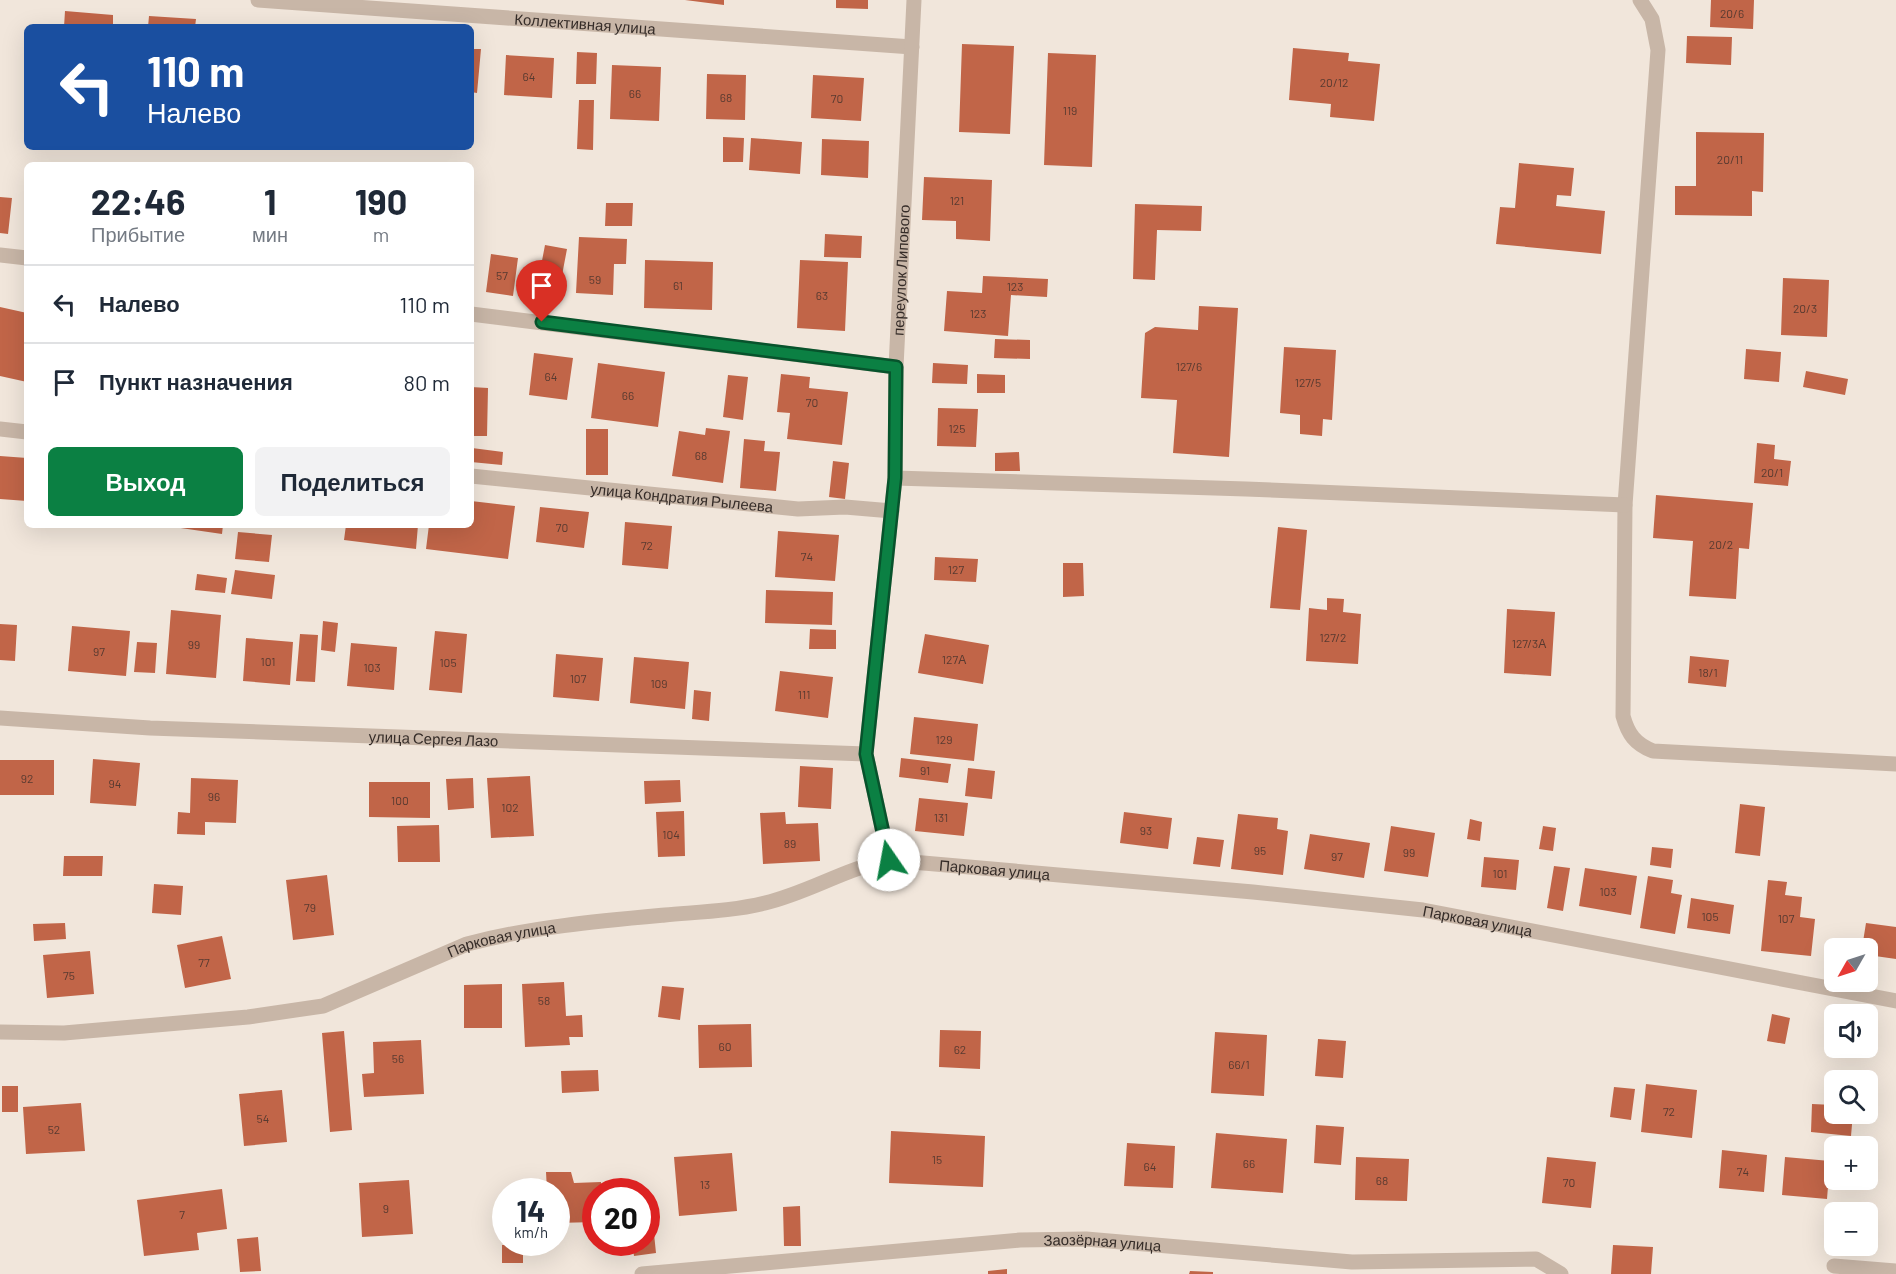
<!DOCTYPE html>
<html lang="ru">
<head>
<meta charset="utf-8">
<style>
	body { margin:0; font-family:Barlow,sans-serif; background:#f2f2f3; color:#1f2937; height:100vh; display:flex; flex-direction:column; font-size:22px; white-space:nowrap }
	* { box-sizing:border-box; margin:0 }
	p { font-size:20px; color:#747a83 }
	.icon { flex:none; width:33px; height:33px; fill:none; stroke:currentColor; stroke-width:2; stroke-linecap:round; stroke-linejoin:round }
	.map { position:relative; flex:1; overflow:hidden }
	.drawer { position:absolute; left:24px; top:162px; width:450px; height:366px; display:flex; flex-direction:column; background:#fff; border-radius:9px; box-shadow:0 6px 24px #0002 }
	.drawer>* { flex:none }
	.banner { position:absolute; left:24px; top:24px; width:450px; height:126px; border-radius:9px; box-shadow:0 6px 24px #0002; background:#1a4fa0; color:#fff; overflow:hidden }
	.needle { width:39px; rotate:231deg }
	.buttons { position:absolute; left:1824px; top:938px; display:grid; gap:12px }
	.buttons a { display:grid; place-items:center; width:54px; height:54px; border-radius:9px; background:#fff; box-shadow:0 6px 24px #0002; font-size:30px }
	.speed { position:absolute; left:492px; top:1178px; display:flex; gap:12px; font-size:30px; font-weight:700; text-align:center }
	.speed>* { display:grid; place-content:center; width:78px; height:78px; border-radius:50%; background:#fff; box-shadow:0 6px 24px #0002; line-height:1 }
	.speed small { font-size:15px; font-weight:400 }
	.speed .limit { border:9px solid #d22; background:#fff; color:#111 }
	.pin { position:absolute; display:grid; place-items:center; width:51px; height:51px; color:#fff; margin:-62px -26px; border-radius:50% 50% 50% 0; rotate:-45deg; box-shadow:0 0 6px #0007 }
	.pin .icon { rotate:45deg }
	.me { position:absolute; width:66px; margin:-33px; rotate:348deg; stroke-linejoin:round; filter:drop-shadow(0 0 4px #0008) }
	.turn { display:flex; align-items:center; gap:21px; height:126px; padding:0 24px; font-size:27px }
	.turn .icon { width:78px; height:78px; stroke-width:2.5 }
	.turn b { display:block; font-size:42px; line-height:51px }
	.eta { display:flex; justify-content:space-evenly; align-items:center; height:102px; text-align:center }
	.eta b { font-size:36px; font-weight:700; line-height:42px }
	.cta { display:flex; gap:12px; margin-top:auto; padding:12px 24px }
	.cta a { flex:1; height:69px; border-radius:9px; background:#0b8043; color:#fff; font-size:24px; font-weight:700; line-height:69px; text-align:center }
	.cta a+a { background:#f2f2f3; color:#1f2937 }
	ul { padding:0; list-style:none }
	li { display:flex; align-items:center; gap:18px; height:78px; padding:0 24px; border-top:2px solid #e0e1e3 }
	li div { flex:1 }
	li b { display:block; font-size:22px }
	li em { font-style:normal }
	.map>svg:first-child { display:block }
	.building { fill:#c16548 }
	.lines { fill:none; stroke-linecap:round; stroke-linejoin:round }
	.service { stroke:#c8b6a7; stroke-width:15 }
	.route-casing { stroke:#07532c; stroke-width:15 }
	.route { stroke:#0b8043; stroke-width:10 }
	.labels { text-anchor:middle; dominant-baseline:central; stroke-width:6; stroke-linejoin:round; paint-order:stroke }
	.number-label { font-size:12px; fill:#583a30 }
	.street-label { font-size:15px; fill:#352c28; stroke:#f9f0e7 }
</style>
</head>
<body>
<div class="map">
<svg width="1896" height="1274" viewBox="0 0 1896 1274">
	<rect width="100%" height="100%" fill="#f1e6db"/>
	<path class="building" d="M685,0H724V5Z
		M836,0H868V9L836,8Z
		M1711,0H1754L1753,29L1710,27Z
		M65,11L113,15V27H64Z
		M149,16L196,19L195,27H148Z
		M1687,36L1732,37L1731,65L1686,63Z
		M962,44L1014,46L1010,134L959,132Z
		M1293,48L1349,53L1348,61L1380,64L1374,121L1330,117L1331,104L1289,100Z
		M471,49H481L477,93L471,92Z
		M577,52L597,53L596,84H576Z
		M1048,53L1096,55L1092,167L1044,165Z
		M506,55L554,58L552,98L504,95Z
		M612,65L661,67L659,121L610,119Z
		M707,74L746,75L745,120L706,119Z
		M813,75L864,78L861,121L811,118Z
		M579,100H594L593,150L577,149Z
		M1696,132L1764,133L1763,192L1752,191V216L1675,215V186H1696Z
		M723,137L744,138L743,162H723Z
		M751,138L802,142L800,174L749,170Z
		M822,139L869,141L868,178L821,175Z
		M1519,163L1574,168L1571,196L1557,195L1556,206L1605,211L1601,254L1496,244L1500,207L1515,208Z
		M924,177L992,180L990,241L956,239V221L922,220Z
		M0,197L12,198L8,234L0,233Z
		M606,203H633L632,226H605Z
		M1135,204L1202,206L1201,231L1157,230L1155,280L1133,279Z
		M825,234L862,236L861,258L824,257Z
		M579,237L627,239L626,264H614L613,295L576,293Z
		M545,245L567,249L559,291L537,287Z
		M491,254L518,258L513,296L486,292Z
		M645,260L713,262L712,310L644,308Z
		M800,260L848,262L845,331L797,328Z
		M983,276L1048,279L1047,297L1011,295L1008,336L944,331L947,291L982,293Z
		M1783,278L1829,280L1827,337L1781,335Z
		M1199,306L1238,308L1229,457L1173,453L1177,400L1141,398L1145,333L1155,327L1198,330Z
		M0,307L27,313V382L0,376Z
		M995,339L1030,340V359L994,358Z
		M1284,347L1336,350L1332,420L1323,419L1322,436L1300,434V415L1280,413Z
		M1746,349L1781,352L1779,382L1744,379Z
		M534,353L573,358L567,400L529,395Z
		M598,363L665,372L658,427L591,418Z
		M933,363L968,365L967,384L932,383Z
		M1806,371L1848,379L1845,395L1803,387Z
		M781,374L810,377L809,388L848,392L842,445L787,439L790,413L777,412Z
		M977,374L1005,375V393H977Z
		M728,375L748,377L743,420L723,417Z
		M471,387L488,388L487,436H471Z
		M938,408L978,409L976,447L937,446Z
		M706,428L730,431L723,483L672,476L679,431L705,435Z
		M586,429H608V475H586Z
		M744,439L765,441L764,451L780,452L776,491L740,488Z
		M1757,443L1775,445L1774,459L1791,461L1788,486L1754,483Z
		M472,448L503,452L502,465L471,462Z
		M1019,452L1020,471H995V453Z
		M0,456L27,458V501L0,499Z
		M833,461L849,463L845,499L829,497Z
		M1656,495L1753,503L1749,549L1739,548L1736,599L1689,596L1693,541L1653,538Z
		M471,501L515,506L508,559L426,549L429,525H471Z
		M540,507L589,512L584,548L536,542Z
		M625,522L672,526L668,569L622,565Z
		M160,525H223L222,534Z
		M346,525H418L416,549L344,540Z
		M1278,527L1307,530L1300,610L1270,608Z
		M778,531L839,535L835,581L775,577Z
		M238,532L272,535L269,562L235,559Z
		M935,557L978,559L976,582L934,580Z
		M1063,563H1083L1084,596L1063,597Z
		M235,570L275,575L272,599L231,594Z
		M197,574L227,578L225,593L195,590Z
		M766,590L833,592L832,625L765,623Z
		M1327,598L1344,599L1343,612L1361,614L1358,664L1306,661L1309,608L1327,610Z
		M1507,609L1555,612L1551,676L1504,673Z
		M171,610L221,615L216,678L166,674Z
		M323,621L338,623L335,652L321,650Z
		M0,624L17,625L15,661L0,660Z
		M72,626L130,631L126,676L68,671Z
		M810,629L836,630V649H809Z
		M435,631L467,634L462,693L429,690Z
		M300,634L318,635L315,682L296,681Z
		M925,634L989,645L983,684L918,673Z
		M246,638L293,642L290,685L243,681Z
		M137,642L157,643L155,673L134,672Z
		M351,643L397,647L394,690L347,686Z
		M556,654L603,658L599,701L553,697Z
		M1690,656L1729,660L1726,687L1688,683Z
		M634,657L689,662L685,709L630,703Z
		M780,671L833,677L828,718L775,711Z
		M694,690L711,692L709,721L692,719Z
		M914,717L978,724L974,761L910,754Z
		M901,758L951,764L948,783L899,777Z
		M93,759L140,763L136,806L90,803Z
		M0,760H54V795H0Z
		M800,766L833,768L831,809L798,807Z
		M968,768L995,771L992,799L965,796Z
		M530,776L534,836L491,838L487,778Z
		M191,778L238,780L236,823L205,822V835L177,834L178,812L190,813Z
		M473,778L474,808L448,810L446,779Z
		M680,780L681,802L645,804L644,781Z
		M369,782H430V818L369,817Z
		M919,798L968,803L964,836L915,831Z
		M1740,804L1765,807L1760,856L1735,853Z
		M684,811L685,856L658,857L656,812Z
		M785,812L786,824L818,823L820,861L763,864L760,813Z
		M1124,812L1172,818L1168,849L1120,843Z
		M1238,814L1278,818L1277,829L1288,831L1283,875L1231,869Z
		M1470,819L1482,822L1480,841L1467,839Z
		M439,825L440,862H398L397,826Z
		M1391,826L1435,833L1428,877L1384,871Z
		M1543,826L1556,828L1553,851L1539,849Z
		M1310,834L1370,843L1364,878L1304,869Z
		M1197,837L1224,840L1220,867L1193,864Z
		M1652,847L1673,849L1671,868L1650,865Z
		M64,856H103L102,876H63Z
		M1484,857L1519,860L1516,890L1481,887Z
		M1554,866L1570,868L1563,911L1547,908Z
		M1585,868L1637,876L1631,915L1579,906Z
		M327,875L334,935L293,940L286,880Z
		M1648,876L1673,880L1671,893L1682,895L1675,934L1640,928Z
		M1768,880L1787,882L1785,895L1802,897L1800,917L1815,919L1811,956L1761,951Z
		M154,884L183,886L181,915L152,913Z
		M1691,898L1734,905L1730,934L1687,928Z
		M65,923L66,939L34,941L33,924Z
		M1866,923L1896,927V959L1868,955V948H1862Z
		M222,936L231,979L185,988L177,945Z
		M90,951L94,994L47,998L43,955Z
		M564,982L566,1016L582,1015L583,1037H569L570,1045L525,1047L522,984Z
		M502,984V1028H464V985Z
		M662,986L684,988L680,1020L658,1017Z
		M1772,1014L1790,1018L1785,1044L1767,1041Z
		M751,1024L752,1067L699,1068L698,1025Z
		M940,1030L981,1031L980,1069L939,1067Z
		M344,1031L352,1130L330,1132L322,1033Z
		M1215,1032L1267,1035L1264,1096L1211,1093Z
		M1318,1039L1346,1041L1343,1078L1315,1076Z
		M421,1040L424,1094L364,1097L362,1074L374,1073L373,1042Z
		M598,1070L599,1091L562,1093L561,1071Z
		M1646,1084L1697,1090L1692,1138L1641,1132Z
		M2,1086H18V1112H2Z
		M1614,1087L1635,1089L1631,1120L1610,1117Z
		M282,1090L287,1142L244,1146L239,1094Z
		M81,1103L85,1151L26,1154L23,1107Z
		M1812,1104L1834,1105V1113H1853L1851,1136L1811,1132Z
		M1316,1125L1344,1127L1341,1165L1314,1163Z
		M891,1131L985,1136L983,1187L889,1183Z
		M1216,1133L1287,1139L1283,1193L1211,1188Z
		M1127,1143L1175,1146L1173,1188L1124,1186Z
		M1722,1150L1767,1155L1764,1192L1719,1188Z
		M732,1153L737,1211L679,1216L674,1157Z
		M1356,1157L1409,1159L1407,1201L1355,1200Z
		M1547,1157L1596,1162L1591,1208L1542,1203Z
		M1785,1157L1830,1161L1827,1199L1782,1195Z
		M546,1172H571L574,1183L601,1182V1191H596V1222L556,1223V1191H547Z
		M409,1180L413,1234L362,1237L359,1183Z
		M222,1189L227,1229L197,1233L199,1250L144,1256L137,1200Z
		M800,1206L801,1246H784L783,1207Z
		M646,1224H653L656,1253L634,1256L632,1242H646Z
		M258,1237L261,1271L240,1272L237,1239Z
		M502,1245H523V1263H502Z
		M1613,1245L1653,1247L1651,1274H1611Z
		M1007,1269V1274H988V1271Z
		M1190,1271L1213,1272V1274H1189Z"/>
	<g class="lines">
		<g class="service">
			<path id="s1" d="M258,0L912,47"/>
			<path d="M1640,0L1652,19L1658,50L1625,505L1623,716C1628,734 1635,744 1653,751L1896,764"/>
			<path d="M0,255L27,258"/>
			<path d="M471,314L896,367"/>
			<path d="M0,429L27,432"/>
			<path id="s2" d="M471,476L798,509L845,507L892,511"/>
			<path d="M895,478L1246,489L1625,505"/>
			<path id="s3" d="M0,718L150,728L866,754"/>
			<path id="s4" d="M889,860L866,754L895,478L896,367L914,0"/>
			<path id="s5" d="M0,1032L64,1033L248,1017L323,1006L467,944C531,927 599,921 665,915C698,912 733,911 765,903C808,893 846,868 889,860L1253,892L1423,910L1896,1001"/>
			<path d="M1834,1266L1896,1271"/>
			<path id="s6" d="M642,1274L1020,1240L1086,1239L1352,1262L1536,1259L1561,1274"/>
		</g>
	</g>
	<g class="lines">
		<g class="route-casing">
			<path id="route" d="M542,322L896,367L895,478L866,754L889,860"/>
		</g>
		<use href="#route" class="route"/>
	</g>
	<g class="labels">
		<g class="number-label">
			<text x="1732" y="13">20/6</text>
			<text x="529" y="76">64</text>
			<text x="1334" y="82">20/12</text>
			<text x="635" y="93">66</text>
			<text x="726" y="97">68</text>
			<text x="837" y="98">70</text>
			<text x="1070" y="110">119</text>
			<text x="1730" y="159">20/11</text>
			<text x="957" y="200">121</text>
			<text x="502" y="275">57</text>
			<text x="595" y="279">59</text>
			<text x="678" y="285">61</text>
			<text x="1015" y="286">123</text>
			<text x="822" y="295">63</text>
			<text x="1805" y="308">20/3</text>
			<text x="978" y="313">123</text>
			<text x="1189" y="366">127/6</text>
			<text x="551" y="376">64</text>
			<text x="1308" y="382">127/5</text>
			<text x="628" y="395">66</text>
			<text x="812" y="402">70</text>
			<text x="957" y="428">125</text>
			<text x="701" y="455">68</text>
			<text x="1772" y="472">20/1</text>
			<text x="562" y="527">70</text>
			<text x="1721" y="544">20/2</text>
			<text x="647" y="545">72</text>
			<text x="807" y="556">74</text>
			<text x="956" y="569">127</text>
			<text x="1333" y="637">127/2</text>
			<text x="1529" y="643">127/3А</text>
			<text x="194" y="644">99</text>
			<text x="99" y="651">97</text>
			<text x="954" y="659">127А</text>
			<text x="268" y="661">101</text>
			<text x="448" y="662">105</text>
			<text x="372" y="667">103</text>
			<text x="1708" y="672">18/1</text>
			<text x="578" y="678">107</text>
			<text x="659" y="683">109</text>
			<text x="804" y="694">111</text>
			<text x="944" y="739">129</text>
			<text x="925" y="770">91</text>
			<text x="27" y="778">92</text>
			<text x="115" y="783">94</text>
			<text x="214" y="796">96</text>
			<text x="400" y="800">100</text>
			<text x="510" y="807">102</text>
			<text x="941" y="817">131</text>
			<text x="1146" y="830">93</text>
			<text x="671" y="834">104</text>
			<text x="790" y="843">89</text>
			<text x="1260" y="850">95</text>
			<text x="1409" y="852">99</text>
			<text x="1337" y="856">97</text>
			<text x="1500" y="873">101</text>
			<text x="1608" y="891">103</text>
			<text x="310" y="907">79</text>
			<text x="1710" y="916">105</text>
			<text x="1786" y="918">107</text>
			<text x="204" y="962">77</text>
			<text x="69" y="975">75</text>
			<text x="544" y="1000">58</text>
			<text x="725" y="1046">60</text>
			<text x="960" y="1049">62</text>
			<text x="398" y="1058">56</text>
			<text x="1239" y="1064">66/1</text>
			<text x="1669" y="1111">72</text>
			<text x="263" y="1118">54</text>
			<text x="54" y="1129">52</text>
			<text x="937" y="1159">15</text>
			<text x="1249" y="1163">66</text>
			<text x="1150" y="1166">64</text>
			<text x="1743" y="1171">74</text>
			<text x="1382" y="1180">68</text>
			<text x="1569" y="1182">70</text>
			<text x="705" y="1184">13</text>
			<text x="386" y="1208">9</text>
			<text x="182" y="1214">7</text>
		</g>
		<g class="street-label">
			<text stroke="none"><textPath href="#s1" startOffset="328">Коллективная улица</textPath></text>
			<text stroke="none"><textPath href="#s4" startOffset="594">переулок Липового</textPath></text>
			<text stroke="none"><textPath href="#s2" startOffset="212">улица Кондратия Рылеева</textPath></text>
			<text stroke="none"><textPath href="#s3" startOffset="434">улица Сергея Лазо</textPath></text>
			<text stroke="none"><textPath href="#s5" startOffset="1020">Парковая улица</textPath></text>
			<text stroke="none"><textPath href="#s5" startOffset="1506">Парковая улица</textPath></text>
			<text stroke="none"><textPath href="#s5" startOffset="516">Парковая улица</textPath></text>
			<text stroke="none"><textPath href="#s6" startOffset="462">Заозёрная улица</textPath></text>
		</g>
	</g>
</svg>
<div class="buttons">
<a><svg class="needle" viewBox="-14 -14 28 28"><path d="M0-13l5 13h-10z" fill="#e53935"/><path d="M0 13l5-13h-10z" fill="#747a83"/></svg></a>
<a><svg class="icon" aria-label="sound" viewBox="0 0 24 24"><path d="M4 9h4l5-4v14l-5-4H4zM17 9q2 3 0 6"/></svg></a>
<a><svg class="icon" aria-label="search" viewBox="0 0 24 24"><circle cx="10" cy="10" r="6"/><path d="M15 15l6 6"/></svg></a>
<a>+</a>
<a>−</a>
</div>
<div class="speed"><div>14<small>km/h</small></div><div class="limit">20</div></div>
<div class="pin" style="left:542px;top:322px;background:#d93025"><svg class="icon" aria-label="arrive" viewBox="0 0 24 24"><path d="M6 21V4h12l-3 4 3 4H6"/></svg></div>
<svg class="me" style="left:889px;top:860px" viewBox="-20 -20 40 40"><circle r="19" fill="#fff"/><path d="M0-13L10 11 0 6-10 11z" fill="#0b8043"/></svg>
<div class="banner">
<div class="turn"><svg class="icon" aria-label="left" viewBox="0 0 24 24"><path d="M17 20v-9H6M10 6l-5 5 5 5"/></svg><div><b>110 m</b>Налево</div></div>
</div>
<section class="drawer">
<div class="eta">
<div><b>22:46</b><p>Прибытие</p></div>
<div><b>1</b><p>мин</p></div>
<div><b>190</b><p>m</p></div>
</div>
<ul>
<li><svg class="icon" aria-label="left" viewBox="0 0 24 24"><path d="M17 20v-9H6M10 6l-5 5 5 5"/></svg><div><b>Налево</b></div><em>110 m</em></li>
<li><svg class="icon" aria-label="arrive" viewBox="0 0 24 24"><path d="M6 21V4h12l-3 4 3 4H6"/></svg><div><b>Пункт назначения</b></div><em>80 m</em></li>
</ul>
<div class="cta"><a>Выход</a><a>Поделиться</a></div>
</section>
</div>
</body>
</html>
